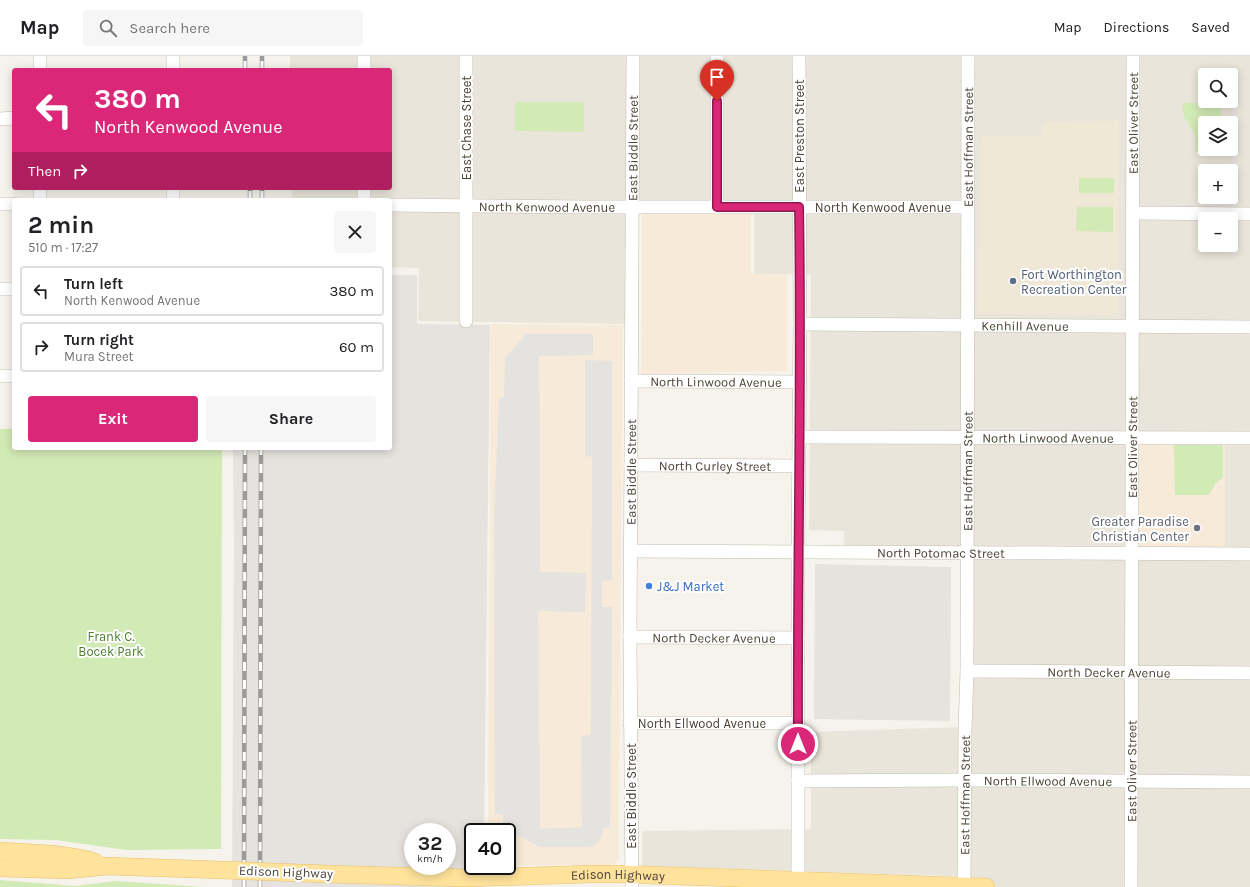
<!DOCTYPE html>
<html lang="en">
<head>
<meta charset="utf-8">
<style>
	body { margin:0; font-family:Karla,sans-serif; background:#f6f6f6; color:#202124; height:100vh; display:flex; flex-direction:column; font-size:15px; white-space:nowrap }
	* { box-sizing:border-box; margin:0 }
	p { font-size:13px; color:#757577 }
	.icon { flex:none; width:22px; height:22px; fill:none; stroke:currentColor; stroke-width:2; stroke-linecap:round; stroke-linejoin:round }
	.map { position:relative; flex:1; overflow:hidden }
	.details { position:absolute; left:12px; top:142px; width:380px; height:252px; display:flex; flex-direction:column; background:#fff; border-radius:4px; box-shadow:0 2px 10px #0003 }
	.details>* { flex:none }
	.banner { position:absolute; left:12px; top:12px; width:380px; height:122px; border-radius:4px; box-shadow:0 2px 10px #0003; background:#db2777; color:#fff; overflow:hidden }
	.buttons { position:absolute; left:1198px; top:12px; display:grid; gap:8px }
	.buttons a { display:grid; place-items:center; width:40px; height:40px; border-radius:4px; background:#fff; box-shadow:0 2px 10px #0003; font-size:20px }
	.speed { position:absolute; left:404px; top:767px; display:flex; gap:8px; font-size:20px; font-weight:700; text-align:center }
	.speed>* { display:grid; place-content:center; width:52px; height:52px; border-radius:50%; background:#fff; box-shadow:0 2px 10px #0003; line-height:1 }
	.speed small { font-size:10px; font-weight:400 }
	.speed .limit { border:2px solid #111; border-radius:6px; background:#fff; color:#111 }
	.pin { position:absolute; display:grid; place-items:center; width:34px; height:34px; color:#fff; margin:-41px -17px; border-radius:50% 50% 50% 0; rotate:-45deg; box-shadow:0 0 4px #0007 }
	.pin .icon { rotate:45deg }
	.me { position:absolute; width:44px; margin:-22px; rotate:0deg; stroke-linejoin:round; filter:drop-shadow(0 0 3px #0008) }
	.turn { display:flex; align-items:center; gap:14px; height:84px; padding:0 16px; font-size:18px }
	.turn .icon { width:52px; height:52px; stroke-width:2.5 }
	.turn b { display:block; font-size:28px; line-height:34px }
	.then { display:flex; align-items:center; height:38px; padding:0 16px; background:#0003; gap:8px; font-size:15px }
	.round { display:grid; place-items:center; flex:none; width:42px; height:42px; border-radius:4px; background:#f6f6f6 }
	.summary { display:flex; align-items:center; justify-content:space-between; height:68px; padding:0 16px }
	h1 { font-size:24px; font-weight:700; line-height:30px }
	.cta { display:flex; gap:8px; margin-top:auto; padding:8px 16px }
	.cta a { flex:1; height:46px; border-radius:4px; background:#db2777; color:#fff; font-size:16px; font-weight:700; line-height:46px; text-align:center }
	.cta a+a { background:#f6f6f6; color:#202124 }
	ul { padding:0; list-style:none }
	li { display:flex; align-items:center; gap:12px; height:50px; margin:0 8px 6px; padding:0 8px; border:2px solid #e0e0e0; border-radius:4px }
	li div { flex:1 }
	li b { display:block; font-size:15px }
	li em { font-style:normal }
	header { display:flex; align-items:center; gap:24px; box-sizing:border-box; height:56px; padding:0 20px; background:#fff; border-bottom:1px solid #e0e0e0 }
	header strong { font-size:19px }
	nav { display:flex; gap:22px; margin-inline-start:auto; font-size:14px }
	.search { width:280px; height:36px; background:#f6f6f6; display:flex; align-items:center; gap:10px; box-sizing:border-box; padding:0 14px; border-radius:4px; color:#757577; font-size:15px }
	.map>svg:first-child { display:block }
	.residential { fill:#eae5da; fill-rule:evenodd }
	.commercial { fill:#f7ead8 }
	.industrial { fill:#e6e2dd; fill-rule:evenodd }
	.education { fill:#efe8d6 }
	.green { fill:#d2eab5 }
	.parking { fill:#e5e3e0 }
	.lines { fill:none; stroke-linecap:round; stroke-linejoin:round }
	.minor-casing { stroke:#c2bbae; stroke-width:14 }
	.major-casing { stroke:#e6c16a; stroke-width:18 }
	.minor { stroke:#fff; stroke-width:13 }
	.major { stroke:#ffe39c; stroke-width:17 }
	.rail-casing { stroke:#9a9a9a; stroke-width:4.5 }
	.rail { stroke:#fff; stroke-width:3; stroke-dasharray:9; stroke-linecap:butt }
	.major-bridge-casing { stroke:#e6c16a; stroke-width:18; stroke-linecap:butt }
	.major-bridge { stroke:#ffe39c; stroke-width:17 }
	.route-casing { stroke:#8e194d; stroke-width:10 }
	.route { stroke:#db2777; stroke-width:7 }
	.service-dot { fill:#5c6f8a; stroke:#fff; stroke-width:1.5 }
	.worship-dot { fill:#6b7280; stroke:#fff; stroke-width:1.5 }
	.shop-dot { fill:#3f7fe0; stroke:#fff; stroke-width:1.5 }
	.labels { text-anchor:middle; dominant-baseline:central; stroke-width:4; stroke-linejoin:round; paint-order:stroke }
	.street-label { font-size:13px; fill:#4b4439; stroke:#fff }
	.service-label { font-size:13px; fill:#4e5e75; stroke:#fff; text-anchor:start }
	.worship-label { font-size:13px; fill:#5b616d; stroke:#fff; text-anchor:end }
	.shop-label { font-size:13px; fill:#366cbe; stroke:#fff; text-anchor:start }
	.park-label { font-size:13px; fill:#4a7f2a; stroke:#fff }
</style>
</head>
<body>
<header>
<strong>Map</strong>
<div class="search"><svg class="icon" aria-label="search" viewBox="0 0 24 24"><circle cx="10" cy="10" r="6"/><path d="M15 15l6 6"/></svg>Search here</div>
<nav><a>Map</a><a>Directions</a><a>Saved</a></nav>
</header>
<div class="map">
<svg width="1250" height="831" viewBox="0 0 1250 831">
	<rect width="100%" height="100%" fill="#f6f3ec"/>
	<path class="residential" d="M290,0H1250V831H976L977,821L644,810L642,809V775L811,773V676L962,671L965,496L844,495V475L809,474L811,218H754V151H630L631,268L418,265L419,212L390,211V144H292V132H390V14H290ZM1205,19H1231V45H1205ZM1205,67H1231V93H1205ZM1205,115H1231V141H1205ZM1205,163H1231V189H1205Z"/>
	<path class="commercial" d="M642,158H751V218L787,219V315L641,318Z
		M491,268L623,269L618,804L615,809H549L488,811V810H507V776H488Z
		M1132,380L1225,382V499L1130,498Z"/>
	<path class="industrial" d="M390,219H417V268L490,269L484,776H473V810H484V831H232L234,485L233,392H390ZM413,776H447V810H413Z
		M815,508L951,511L950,665L814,663Z"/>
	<path class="education" d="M1119,65L1118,259L978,258L981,80L1042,79L1043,66Z"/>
	<path class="green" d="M515,46H584V76L515,75Z
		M1182,47H1221V67H1205V93H1221V96H1195V78L1184,61Z
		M1079,122H1114V137H1079Z
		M1077,151H1113V176L1076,175Z
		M0,373H14V392H222L221,793L126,794L56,784L0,783Z
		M1174,389H1223V421L1216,427L1209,439H1175Z
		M0,824L75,830L116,825L204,831H0Z"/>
	<path class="parking" d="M526,278H593V299L539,300L540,516L586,517L585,556L538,555L540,773L582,771L581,680L591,679L592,401L585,400V304L612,305V524L602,525V551H612L610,772H603L602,780L598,787L590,791H540L503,771V759L495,758L494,458L499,342L504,341L505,302Z"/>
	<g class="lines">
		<g class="minor-casing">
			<g id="minor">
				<path d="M173,0V14"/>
				<path d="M364,0V14"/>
				<path d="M717,0V151"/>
				<path d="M40,14V0"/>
				<path d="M0,63L14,62"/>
				<path d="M40,132V144"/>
				<path d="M173,132V144"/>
				<path d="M364,132V144"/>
				<path d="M0,148H14"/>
				<path id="s1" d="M390,149L586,151H967"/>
				<path d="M1133,157L1250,158"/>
				<path d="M0,233H14"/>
				<path d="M466,265V0"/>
				<path id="s2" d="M800,268L1250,271"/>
				<path d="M0,320H14"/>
				<path id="s3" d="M631,325L800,326"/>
				<path id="s4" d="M799,381L1250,382"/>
				<path id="s5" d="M631,409L799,410"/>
				<path id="s6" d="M631,495L1250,498"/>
				<path id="s7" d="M630,581L798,582"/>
				<path id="s8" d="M967,615L1250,617"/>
				<path id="s9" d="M630,667H788L798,669"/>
				<path id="s10" d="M798,725L965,724L1250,726"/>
				<path id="s11" d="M632,831L630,587L633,0"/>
				<path d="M798,831V496L800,268L799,0"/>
				<path id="s12" d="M964,831L965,673L967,615L968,0"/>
				<path id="s13" d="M1131,831L1133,0"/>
			</g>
		</g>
		<g class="major-casing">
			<g id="major">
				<path d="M0,795C30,797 66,797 95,806"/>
				<path d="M0,812L68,814L106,810L222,814"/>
				<path id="s14" d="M328,818L467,822L591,818H620L986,831"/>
			</g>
		</g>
		<use href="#minor" class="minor"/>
		<use href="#major" class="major"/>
		<g class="rail-casing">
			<path id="rail" d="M245,14V0
				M262,14V0
				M250,144V132
				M262,144V132
				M244,831L245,392
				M260,831L261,392"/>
		</g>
		<use href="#rail" class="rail"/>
		<g class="major-bridge-casing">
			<path id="major-bridge" d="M222,814L328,818"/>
		</g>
		<use href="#major-bridge" class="major-bridge"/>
	</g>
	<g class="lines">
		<g class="route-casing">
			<path id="route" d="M717,45V151H799C802,330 797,509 798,688"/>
		</g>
		<use href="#route" class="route"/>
	</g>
	<circle class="service-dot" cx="1013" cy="225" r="4"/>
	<circle class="worship-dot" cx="1197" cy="472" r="4"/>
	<circle class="shop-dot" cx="649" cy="530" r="4"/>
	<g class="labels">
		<g class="street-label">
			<text stroke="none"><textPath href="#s13" startOffset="764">East Oliver Street</textPath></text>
			<text transform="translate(466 72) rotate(-90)">East Chase Street</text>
			<text transform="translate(799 80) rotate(-90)">East Preston Street</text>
			<text stroke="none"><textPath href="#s11" startOffset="739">East Biddle Street</textPath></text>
			<text stroke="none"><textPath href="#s12" startOffset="740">East Hoffman Street</textPath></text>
			<text stroke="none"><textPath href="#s1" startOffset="157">North Kenwood Avenue</textPath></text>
			<text stroke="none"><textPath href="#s1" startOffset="493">North Kenwood Avenue</textPath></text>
			<text stroke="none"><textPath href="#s2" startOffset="225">Kenhill Avenue</textPath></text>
			<text stroke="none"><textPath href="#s3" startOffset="85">North Linwood Avenue</textPath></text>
			<text stroke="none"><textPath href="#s4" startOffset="249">North Linwood Avenue</textPath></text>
			<text stroke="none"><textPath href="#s13" startOffset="440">East Oliver Street</textPath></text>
			<text stroke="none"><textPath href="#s5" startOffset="84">North Curley Street</textPath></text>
			<text stroke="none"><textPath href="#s11" startOffset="415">East Biddle Street</textPath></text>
			<text stroke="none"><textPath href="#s12" startOffset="416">East Hoffman Street</textPath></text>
			<text stroke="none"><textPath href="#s6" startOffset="310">North Potomac Street</textPath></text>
			<text stroke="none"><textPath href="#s7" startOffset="84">North Decker Avenue</textPath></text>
			<text stroke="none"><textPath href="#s8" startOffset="142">North Decker Avenue</textPath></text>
			<text stroke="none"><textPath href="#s9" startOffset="72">North Ellwood Avenue</textPath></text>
			<text stroke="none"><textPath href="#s13" startOffset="116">East Oliver Street</textPath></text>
			<text stroke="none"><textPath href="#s10" startOffset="250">North Ellwood Avenue</textPath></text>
			<text stroke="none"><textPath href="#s12" startOffset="92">East Hoffman Street</textPath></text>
			<text transform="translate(631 740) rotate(-90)">East Biddle Street</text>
			<text transform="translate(286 816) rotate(2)">Edison Highway</text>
			<text stroke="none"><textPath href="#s14" startOffset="290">Edison Highway</textPath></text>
		</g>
		<g class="service-label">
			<text x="1021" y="218">Fort Worthington<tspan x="1021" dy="15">Recreation Center</tspan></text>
		</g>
		<g class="worship-label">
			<text x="1189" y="465">Greater Paradise<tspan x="1189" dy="15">Christian Center</tspan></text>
		</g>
		<g class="shop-label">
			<text x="657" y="530">J&amp;J Market</text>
		</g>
		<g class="park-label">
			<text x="111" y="580">Frank C.<tspan x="111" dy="15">Bocek Park</tspan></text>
		</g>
	</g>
</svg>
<div class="buttons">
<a><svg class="icon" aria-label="search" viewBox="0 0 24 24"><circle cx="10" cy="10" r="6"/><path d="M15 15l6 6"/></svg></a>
<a><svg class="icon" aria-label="layers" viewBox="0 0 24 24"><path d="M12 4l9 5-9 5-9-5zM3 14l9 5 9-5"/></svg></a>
<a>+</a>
<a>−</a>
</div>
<div class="speed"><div>32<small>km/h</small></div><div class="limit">40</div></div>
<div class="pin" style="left:717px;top:45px;background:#d93025"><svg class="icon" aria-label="arrive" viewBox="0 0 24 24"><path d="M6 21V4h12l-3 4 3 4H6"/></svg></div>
<svg class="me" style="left:798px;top:688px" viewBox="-20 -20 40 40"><circle r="17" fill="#db2777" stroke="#fff" stroke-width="3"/><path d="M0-11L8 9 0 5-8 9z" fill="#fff"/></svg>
<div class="banner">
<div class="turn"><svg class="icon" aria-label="left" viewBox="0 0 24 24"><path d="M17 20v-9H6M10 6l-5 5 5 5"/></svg><div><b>380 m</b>North Kenwood Avenue</div></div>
<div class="then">Then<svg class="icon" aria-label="right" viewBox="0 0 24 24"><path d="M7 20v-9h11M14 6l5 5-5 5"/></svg></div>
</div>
<section class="details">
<div class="summary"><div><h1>2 min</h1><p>510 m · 17:27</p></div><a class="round"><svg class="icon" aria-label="close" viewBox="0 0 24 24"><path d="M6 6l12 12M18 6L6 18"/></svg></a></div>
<ul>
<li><svg class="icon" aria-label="left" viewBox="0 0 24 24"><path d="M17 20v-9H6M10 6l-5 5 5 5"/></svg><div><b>Turn left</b><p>North Kenwood Avenue</p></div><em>380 m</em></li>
<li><svg class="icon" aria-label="right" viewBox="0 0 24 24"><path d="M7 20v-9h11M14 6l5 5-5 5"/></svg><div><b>Turn right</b><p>Mura Street</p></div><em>60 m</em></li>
</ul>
<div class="cta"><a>Exit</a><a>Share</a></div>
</section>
</div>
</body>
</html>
